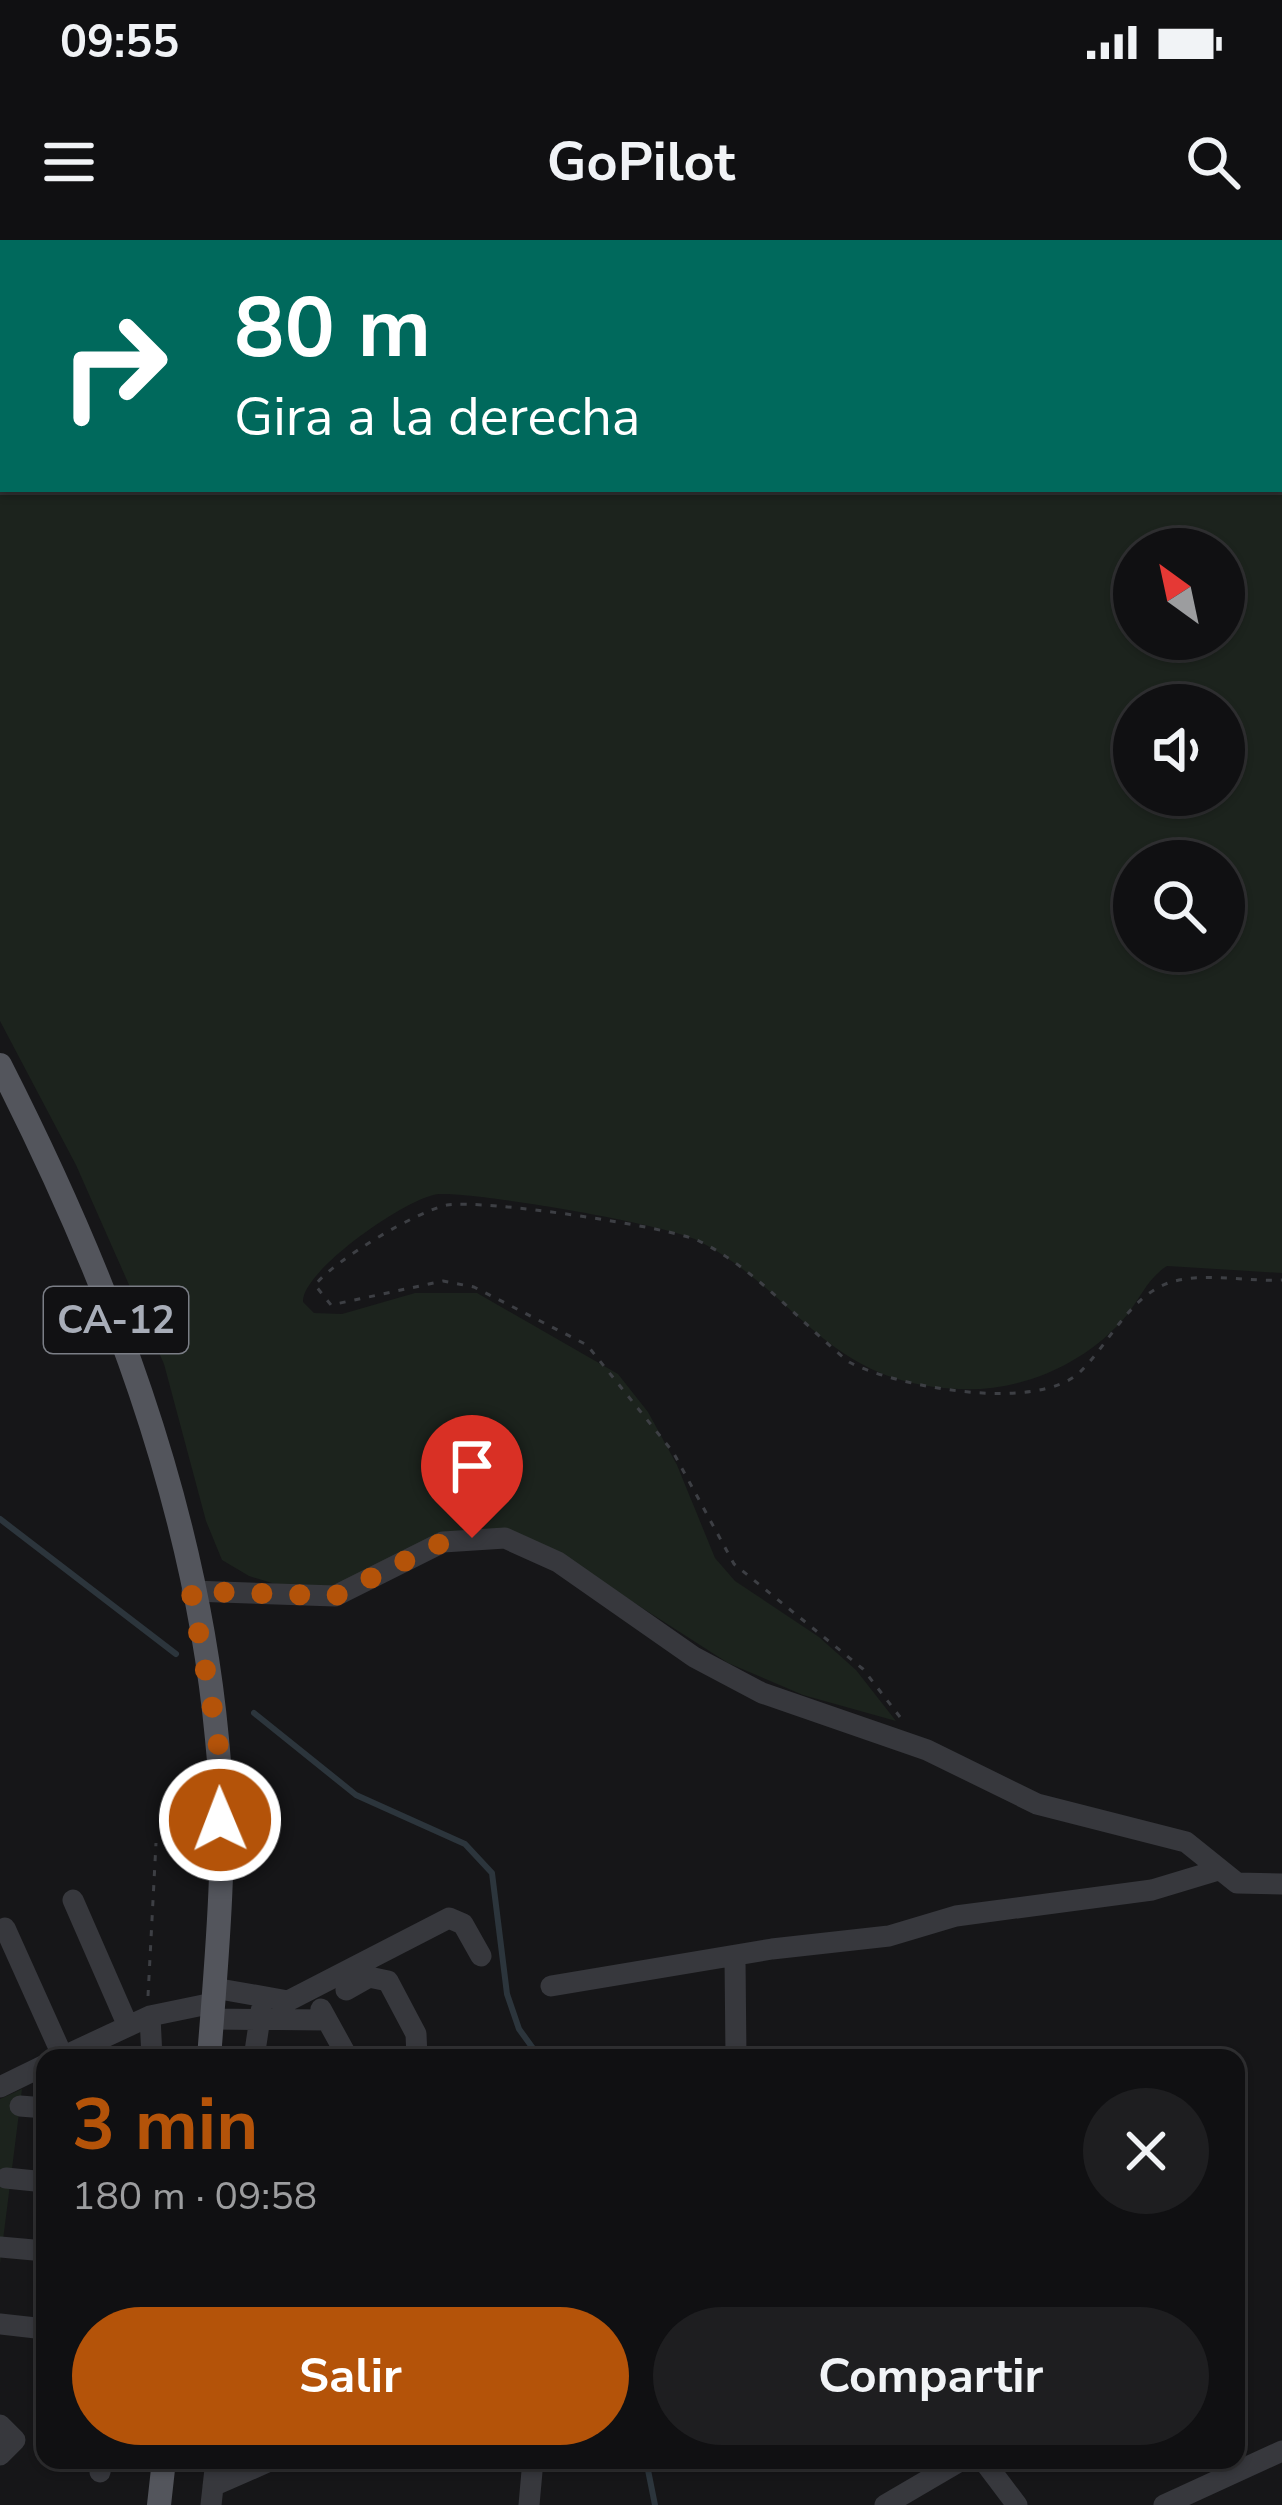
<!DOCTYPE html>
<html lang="es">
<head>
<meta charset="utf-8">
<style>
	body { margin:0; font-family:"Nunito Sans",sans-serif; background:#1e1e20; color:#f1f3f6; height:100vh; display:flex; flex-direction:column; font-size:45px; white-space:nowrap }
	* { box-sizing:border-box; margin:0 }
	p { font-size:39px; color:#9c9d9f }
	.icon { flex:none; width:66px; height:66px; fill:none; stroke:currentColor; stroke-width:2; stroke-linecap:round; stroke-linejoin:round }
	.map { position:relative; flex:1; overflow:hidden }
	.side { position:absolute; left:36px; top:1809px; width:1209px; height:420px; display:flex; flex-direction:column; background:#101012; border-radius:24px; box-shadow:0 3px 9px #0004,0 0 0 3px #303032 }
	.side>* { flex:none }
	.hud { position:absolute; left:0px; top:0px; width:1284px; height:252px; box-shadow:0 3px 9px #0004,0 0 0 3px #303032; background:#00695c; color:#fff; overflow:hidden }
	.needle { width:78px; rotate:327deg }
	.tools { position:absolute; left:1113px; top:288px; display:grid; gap:24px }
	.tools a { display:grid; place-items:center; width:132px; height:132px; border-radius:50%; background:#101012; box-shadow:0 3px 9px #0004,0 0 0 3px #303032; font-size:60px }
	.pin { position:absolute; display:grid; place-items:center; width:102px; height:102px; color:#fff; margin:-123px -51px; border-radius:50% 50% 50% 0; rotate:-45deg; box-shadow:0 0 12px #0007 }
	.pin .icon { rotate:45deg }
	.me { position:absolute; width:132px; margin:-66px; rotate:359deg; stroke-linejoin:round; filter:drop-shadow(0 0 9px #0008) }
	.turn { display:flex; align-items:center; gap:42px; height:252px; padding:0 36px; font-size:54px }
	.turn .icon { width:156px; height:156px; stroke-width:2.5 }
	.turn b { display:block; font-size:84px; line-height:102px }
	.round { display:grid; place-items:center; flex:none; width:126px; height:126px; border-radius:63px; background:#1e1e20 }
	.summary { display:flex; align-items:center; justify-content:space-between; height:204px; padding:0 36px }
	h1 { font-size:72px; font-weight:700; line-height:90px; color:#b45309 }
	.button { display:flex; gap:24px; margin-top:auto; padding:24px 36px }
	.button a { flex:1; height:138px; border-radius:72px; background:#b45309; color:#fff; font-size:48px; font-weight:700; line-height:138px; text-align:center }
	.button a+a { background:#1e1e20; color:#f1f3f6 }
	.status { display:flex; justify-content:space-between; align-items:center; height:84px; padding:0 60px; background:#101012; direction:ltr }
	.status svg { height:33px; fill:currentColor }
	header { display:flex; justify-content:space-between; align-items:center; height:156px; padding:0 36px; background:#101012; font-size:54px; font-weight:700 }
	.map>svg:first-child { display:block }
	.green { fill:#1c231d; fill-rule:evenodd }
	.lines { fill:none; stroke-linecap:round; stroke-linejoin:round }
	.stream { stroke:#2c353c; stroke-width:6 }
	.path { stroke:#3d3f44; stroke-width:3; stroke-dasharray:6 9; stroke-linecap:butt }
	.minor { stroke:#37383d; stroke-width:21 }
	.major { stroke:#53555c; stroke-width:24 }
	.route { stroke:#b45309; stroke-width:21; stroke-dasharray:0 37.8 }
	.labels { text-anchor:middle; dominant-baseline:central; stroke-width:12; stroke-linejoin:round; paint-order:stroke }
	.shield { fill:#111113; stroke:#7b7e86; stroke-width:3 }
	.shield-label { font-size:39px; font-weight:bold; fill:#a8adb8 }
</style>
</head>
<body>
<div class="status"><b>09:55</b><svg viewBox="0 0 49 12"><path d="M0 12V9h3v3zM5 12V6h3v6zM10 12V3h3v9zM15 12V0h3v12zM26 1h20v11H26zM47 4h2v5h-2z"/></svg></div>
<header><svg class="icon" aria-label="menu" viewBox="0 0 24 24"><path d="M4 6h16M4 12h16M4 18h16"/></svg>GoPilot<svg class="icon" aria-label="search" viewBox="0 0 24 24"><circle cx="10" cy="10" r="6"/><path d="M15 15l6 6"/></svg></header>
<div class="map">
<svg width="1282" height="2265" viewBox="0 0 1282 2265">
	<rect width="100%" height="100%" fill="#161618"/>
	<path class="green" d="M0,0H1282V1033L1167,1026C1149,1037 1140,1058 1127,1075C1086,1124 1022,1152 959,1149C825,1144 799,1053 697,1000C665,984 477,952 439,954C409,956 301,1031 303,1062L314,1073L342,1074L415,1053H477L618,1134L648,1172L677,1225L715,1318L735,1341L819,1397L856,1430L896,1481L803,1455L728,1423L580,1328L495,1290L334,1348L298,1351L249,1336L222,1320L206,1281L164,1124L76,925L0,781ZM3,3H1281V249H3ZM1134,309H1224V399H1134ZM1134,465H1224V555H1134ZM1134,621H1224V711H1134Z
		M22,1849L0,2024V1859Z"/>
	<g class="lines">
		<path class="stream" d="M0,1279L176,1414
			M254,1473L356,1555L465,1604L492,1633L507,1754L519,1789L540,1818
			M646,2220L655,2265"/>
		<path class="path" d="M633,0L635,3
			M900,1477L863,1429L734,1324L673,1212L587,1105L474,1047L443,1041L331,1065L315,1045C335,1020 415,972 447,965C482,959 667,986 699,1001C755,1028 801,1083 849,1122C896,1147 1037,1173 1080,1132C1109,1104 1130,1055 1171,1042C1205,1032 1247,1042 1282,1040
			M148,1756L156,1603"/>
		<path class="minor" d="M192,1351L335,1356L443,1302L505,1298L558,1322L694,1417L762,1453L927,1510L1037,1564L1186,1602L1237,1643L1282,1644
			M73,1660L128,1786
			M5,1688L63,1817
			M735,1718L736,1818
			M551,1746L772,1709L889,1696L956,1676L1152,1650L1215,1631
			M214,1748L288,1761L449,1678L463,1684L481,1716
			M346,1750L369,1737L388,1741L416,1794L417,1818
			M321,1769L348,1818
			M150,1776L152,1818
			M212,1779L327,1780
			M60,1818L150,1776L213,1763
			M254,1818L261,1771
			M0,1847L45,1825
			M20,1866L45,1868
			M6,1938L45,1942
			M0,2007L45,2011
			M0,2084L45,2089
			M0,2185L15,2200L0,2215
			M983,2220L1017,2265
			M100,2232L102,2220
			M213,2246L272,2220
			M211,2265L216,2220
			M529,2265L533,2220
			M885,2265L962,2220
			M1164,2265L1282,2211"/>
		<path class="major" d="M0,825C107,1035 195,1262 217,1499C228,1605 217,1712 209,1818
			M159,2265L164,2220"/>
	</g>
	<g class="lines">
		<path class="route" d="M220,1580L218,1499L191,1351L335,1356L443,1302L472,1298"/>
	</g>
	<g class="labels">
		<rect class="shield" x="44" y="1047" width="144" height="66" rx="9"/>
		<g class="shield-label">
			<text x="116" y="1080">CA-12</text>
		</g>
	</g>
</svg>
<div class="tools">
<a><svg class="needle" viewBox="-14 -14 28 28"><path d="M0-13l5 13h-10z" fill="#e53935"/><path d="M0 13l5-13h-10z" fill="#9c9d9f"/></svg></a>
<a><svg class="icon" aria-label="sound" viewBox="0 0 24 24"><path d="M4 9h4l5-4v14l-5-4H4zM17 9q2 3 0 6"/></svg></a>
<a><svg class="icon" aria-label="search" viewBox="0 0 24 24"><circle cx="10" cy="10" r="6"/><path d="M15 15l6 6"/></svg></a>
</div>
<div class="pin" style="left:472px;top:1298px;background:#d93025"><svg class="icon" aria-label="arrive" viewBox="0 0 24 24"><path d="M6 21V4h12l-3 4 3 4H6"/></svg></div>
<svg class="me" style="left:220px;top:1580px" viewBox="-20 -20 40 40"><circle r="17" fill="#b45309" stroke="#fff" stroke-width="3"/><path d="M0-11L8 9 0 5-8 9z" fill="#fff"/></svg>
<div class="hud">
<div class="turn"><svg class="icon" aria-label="right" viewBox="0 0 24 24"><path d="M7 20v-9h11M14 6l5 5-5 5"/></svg><div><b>80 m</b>Gira a la derecha</div></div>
</div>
<section class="side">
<div class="summary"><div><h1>3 min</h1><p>180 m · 09:58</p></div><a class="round"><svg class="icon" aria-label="close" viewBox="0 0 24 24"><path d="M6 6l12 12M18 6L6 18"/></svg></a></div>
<div class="button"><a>Salir</a><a>Compartir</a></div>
</section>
</div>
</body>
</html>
